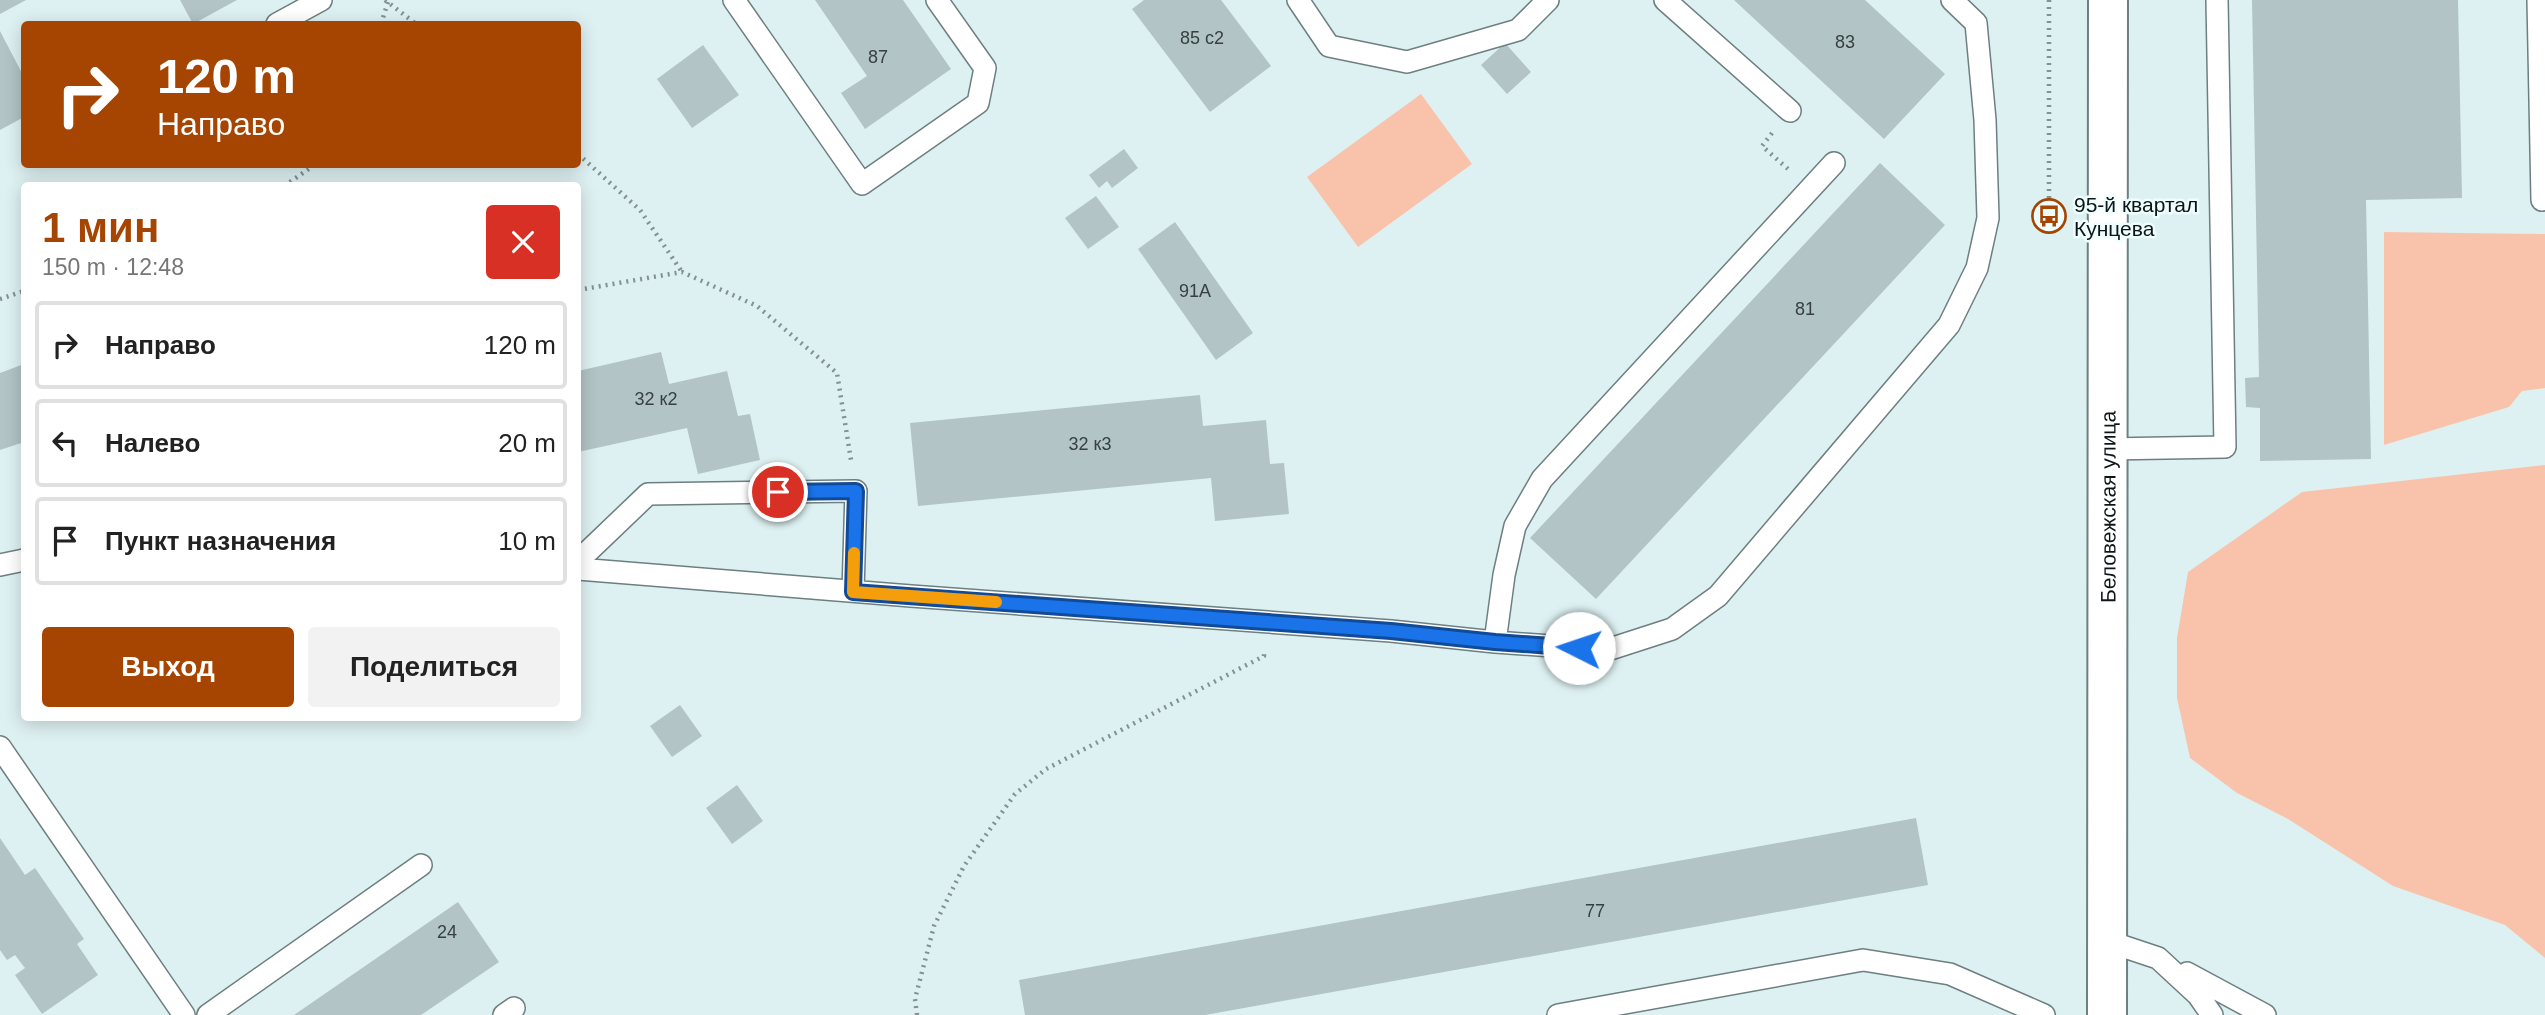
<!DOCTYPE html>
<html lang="ru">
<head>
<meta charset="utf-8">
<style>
	body { margin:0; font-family:Arial,sans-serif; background:#f2f2f2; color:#222; height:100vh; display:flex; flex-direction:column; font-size:26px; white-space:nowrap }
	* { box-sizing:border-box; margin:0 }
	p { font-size:23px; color:#767676 }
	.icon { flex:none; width:38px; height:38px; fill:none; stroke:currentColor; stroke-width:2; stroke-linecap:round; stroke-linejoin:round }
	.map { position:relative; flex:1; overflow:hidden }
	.details { position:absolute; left:21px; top:182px; width:560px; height:539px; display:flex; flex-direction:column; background:#fff; border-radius:7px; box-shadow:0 4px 18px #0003 }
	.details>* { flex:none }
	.banner { position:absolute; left:21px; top:21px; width:560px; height:147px; border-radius:7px; box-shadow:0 4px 18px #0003; background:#a64402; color:#fff; overflow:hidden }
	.pin { position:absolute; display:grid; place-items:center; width:60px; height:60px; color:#fff; margin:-30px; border:4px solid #fff; border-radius:50%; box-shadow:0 2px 7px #0007 }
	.me { position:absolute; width:77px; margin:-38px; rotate:274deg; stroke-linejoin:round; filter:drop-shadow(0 0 5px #0008) }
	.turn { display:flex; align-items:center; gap:24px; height:147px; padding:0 21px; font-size:32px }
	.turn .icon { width:91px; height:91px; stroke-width:2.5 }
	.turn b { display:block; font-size:49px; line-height:60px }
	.round { display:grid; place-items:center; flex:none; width:74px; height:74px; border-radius:7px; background:#f2f2f2 }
	.overview { display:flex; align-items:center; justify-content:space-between; height:119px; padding:0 21px }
	h1 { font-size:42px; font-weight:600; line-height:52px; color:#a64402 }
	.primary-button { display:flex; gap:14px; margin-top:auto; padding:14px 21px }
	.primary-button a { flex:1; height:80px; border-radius:7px; background:#a64402; color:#fff; font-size:28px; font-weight:600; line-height:80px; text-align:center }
	.primary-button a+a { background:#f2f2f2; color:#222 }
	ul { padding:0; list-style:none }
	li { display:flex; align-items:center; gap:21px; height:88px; margin:0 14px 10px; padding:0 7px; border:4px solid #e0e0e0; border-radius:7px }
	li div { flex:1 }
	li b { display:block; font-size:26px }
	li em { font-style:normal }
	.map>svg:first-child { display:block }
	.green { fill:#f9c3ab }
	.building { fill:#b2c4c5 }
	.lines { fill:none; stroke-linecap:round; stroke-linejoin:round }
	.service-casing { stroke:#6d7f80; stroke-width:24 }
	.tertiary-casing { stroke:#6d7f80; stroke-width:42 }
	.path { stroke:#839192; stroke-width:4.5; stroke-dasharray:2 5; stroke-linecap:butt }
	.service { stroke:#fff; stroke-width:21 }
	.tertiary { stroke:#fff; stroke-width:38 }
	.route-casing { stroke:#114b97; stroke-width:18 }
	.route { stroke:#1a73e8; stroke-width:12 }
	.slow { stroke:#f59e0b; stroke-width:12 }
	.labels { text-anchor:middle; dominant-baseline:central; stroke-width:5; stroke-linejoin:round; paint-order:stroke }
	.number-label { font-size:18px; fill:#384142 }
	.poi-label { font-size:21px; fill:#0f1516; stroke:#eefdfe; text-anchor:start }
	.street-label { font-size:21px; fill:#0f1516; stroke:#eefdfe }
</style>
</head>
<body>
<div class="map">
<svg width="2545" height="1015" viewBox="0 0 2545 1015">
	<rect width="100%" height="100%" fill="#def1f2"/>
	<path class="green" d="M1421,94L1472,164L1358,247L1307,177Z
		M2384,232L2545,234V388L2522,391L2509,407L2384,445Z
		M2545,465V958L2505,925L2393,886L2288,819L2237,793L2190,758L2177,698V638L2188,572L2302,492Z"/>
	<path class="building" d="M0,0H26L0,14Z
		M180,0H237L193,24Z
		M815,0H903L951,69L865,129L841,93L867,76Z
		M1144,0H1221L1271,66L1210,112L1132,9Z
		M1734,0H1865L1945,74L1884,139Z
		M2252,0H2458L2462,198L2366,200L2371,459L2260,461V408L2246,407L2245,378L2259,377Z
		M0,31L24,77V117L0,130Z
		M1505,43L1531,72L1507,94L1481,65Z
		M703,45L739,95L692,128L657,79Z
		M1124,149L1138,168L1112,188L1107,181L1099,188L1089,175Z
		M1880,163L1945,225L1596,599L1530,538Z
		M1096,196L1119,227L1088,249L1065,218Z
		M1175,222L1253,333L1216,360L1138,249Z
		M661,352L669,384L727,371L738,416L750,414L760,460L698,474L687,428L578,452V371Z
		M24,364V442L0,450V373Z
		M1200,395L1203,426L1266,420L1270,464L1284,463L1289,514L1215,521L1211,478L918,506L910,423Z
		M680,705L702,736L672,757L650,726Z
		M737,785L763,821L732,844L706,808Z
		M1916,818L1928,885L1205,1015H1025L1019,980Z
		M0,838L25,875L35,868L84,939L77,944L98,975L42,1014L15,975L25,968L15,955L7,960L0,950Z
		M458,902L499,962L421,1015H294Z"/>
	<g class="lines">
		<g class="service-casing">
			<path id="service" d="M734,0L862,184L978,103L985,68L937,0
				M1298,0L1329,46L1407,62L1518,30L1548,0
				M1665,0L1790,111
				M2538,0L2542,200
				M277,24L321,0
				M2107,449L2225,447L2217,0
				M578,561L648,494L856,491L853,591
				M0,565L24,560
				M578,569L911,596L1391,631L1495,642L1607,650L1672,629L1718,596L1949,325L1977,268L1988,218L1985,120L1976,23L1952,0
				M1495,642L1504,575L1515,526L1542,479L1834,163
				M0,747L184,1015
				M2107,941L2158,958L2198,995L2212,1015
				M2187,973L2265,1015
				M208,1015L421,865
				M504,1015L514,1008
				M1558,1015L1863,960L1950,974L2044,1015"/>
		</g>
		<g class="tertiary-casing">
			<g id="tertiary">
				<path id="s1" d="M2107,1015L2108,0"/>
			</g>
		</g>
		<path class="path" d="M385,0L416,24
			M2049,0V216
			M381,24L388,2
			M1772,133L1762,146L1788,169
			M578,154L640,210L682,272
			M284,186L316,164
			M578,290L682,272L757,306L837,373L851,460
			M0,299L24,291
			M917,1015L915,999L934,926L964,866L1015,794L1046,769L1264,656V651"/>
		<use href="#service" class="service"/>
		<use href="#tertiary" class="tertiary"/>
	</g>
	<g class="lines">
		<g class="route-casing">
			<path id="route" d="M778,492L856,491L853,592L1391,631L1495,642L1579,648"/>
		</g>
		<use href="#route" class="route"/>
		<path class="slow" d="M854,553L853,592L996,602"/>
	</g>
	<defs>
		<g id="bus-ring" transform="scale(1.75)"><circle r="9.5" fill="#eefdfe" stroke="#a64402" stroke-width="1.5"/><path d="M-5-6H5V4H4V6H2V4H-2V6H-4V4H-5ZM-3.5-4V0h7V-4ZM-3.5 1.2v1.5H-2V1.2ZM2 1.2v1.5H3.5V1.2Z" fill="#a64402"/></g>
	</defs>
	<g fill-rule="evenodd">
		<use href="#bus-ring" x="2049" y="216"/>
	</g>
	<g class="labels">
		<g class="number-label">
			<text x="1202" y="38">85 с2</text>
			<text x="1845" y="42">83</text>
			<text x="878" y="57">87</text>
			<text x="1195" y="291">91А</text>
			<text x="1805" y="309">81</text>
			<text x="656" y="399">32 к2</text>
			<text x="1090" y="444">32 к3</text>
			<text x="1595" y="911">77</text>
			<text x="447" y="932">24</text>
		</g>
		<g class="poi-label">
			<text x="2074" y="204">95-й квартал<tspan x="2074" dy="24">Кунцева</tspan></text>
		</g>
		<g class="street-label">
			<text stroke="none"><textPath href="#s1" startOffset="508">Беловежская улица</textPath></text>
		</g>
	</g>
</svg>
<div class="pin" style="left:778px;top:492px;background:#d93025"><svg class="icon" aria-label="arrive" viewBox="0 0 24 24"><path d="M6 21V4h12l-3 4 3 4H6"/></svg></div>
<svg class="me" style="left:1579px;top:648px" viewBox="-20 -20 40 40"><circle r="19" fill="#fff"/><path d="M0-13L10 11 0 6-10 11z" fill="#1a73e8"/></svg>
<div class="banner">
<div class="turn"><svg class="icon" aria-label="right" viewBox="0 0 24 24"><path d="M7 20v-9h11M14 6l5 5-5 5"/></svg><div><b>120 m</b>Направо</div></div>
</div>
<section class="details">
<div class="overview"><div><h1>1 мин</h1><p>150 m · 12:48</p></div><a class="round" style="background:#d93025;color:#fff"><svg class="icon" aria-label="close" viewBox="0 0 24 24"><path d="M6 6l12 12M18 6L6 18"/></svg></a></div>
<ul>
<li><svg class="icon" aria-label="right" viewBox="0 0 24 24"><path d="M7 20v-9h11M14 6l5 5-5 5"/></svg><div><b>Направо</b></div><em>120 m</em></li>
<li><svg class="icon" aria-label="left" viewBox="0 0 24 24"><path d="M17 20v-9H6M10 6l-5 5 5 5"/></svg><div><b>Налево</b></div><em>20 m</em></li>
<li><svg class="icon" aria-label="arrive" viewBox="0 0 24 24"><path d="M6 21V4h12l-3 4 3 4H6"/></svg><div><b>Пункт назначения</b></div><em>10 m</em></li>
</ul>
<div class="primary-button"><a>Выход</a><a>Поделиться</a></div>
</section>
</div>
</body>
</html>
